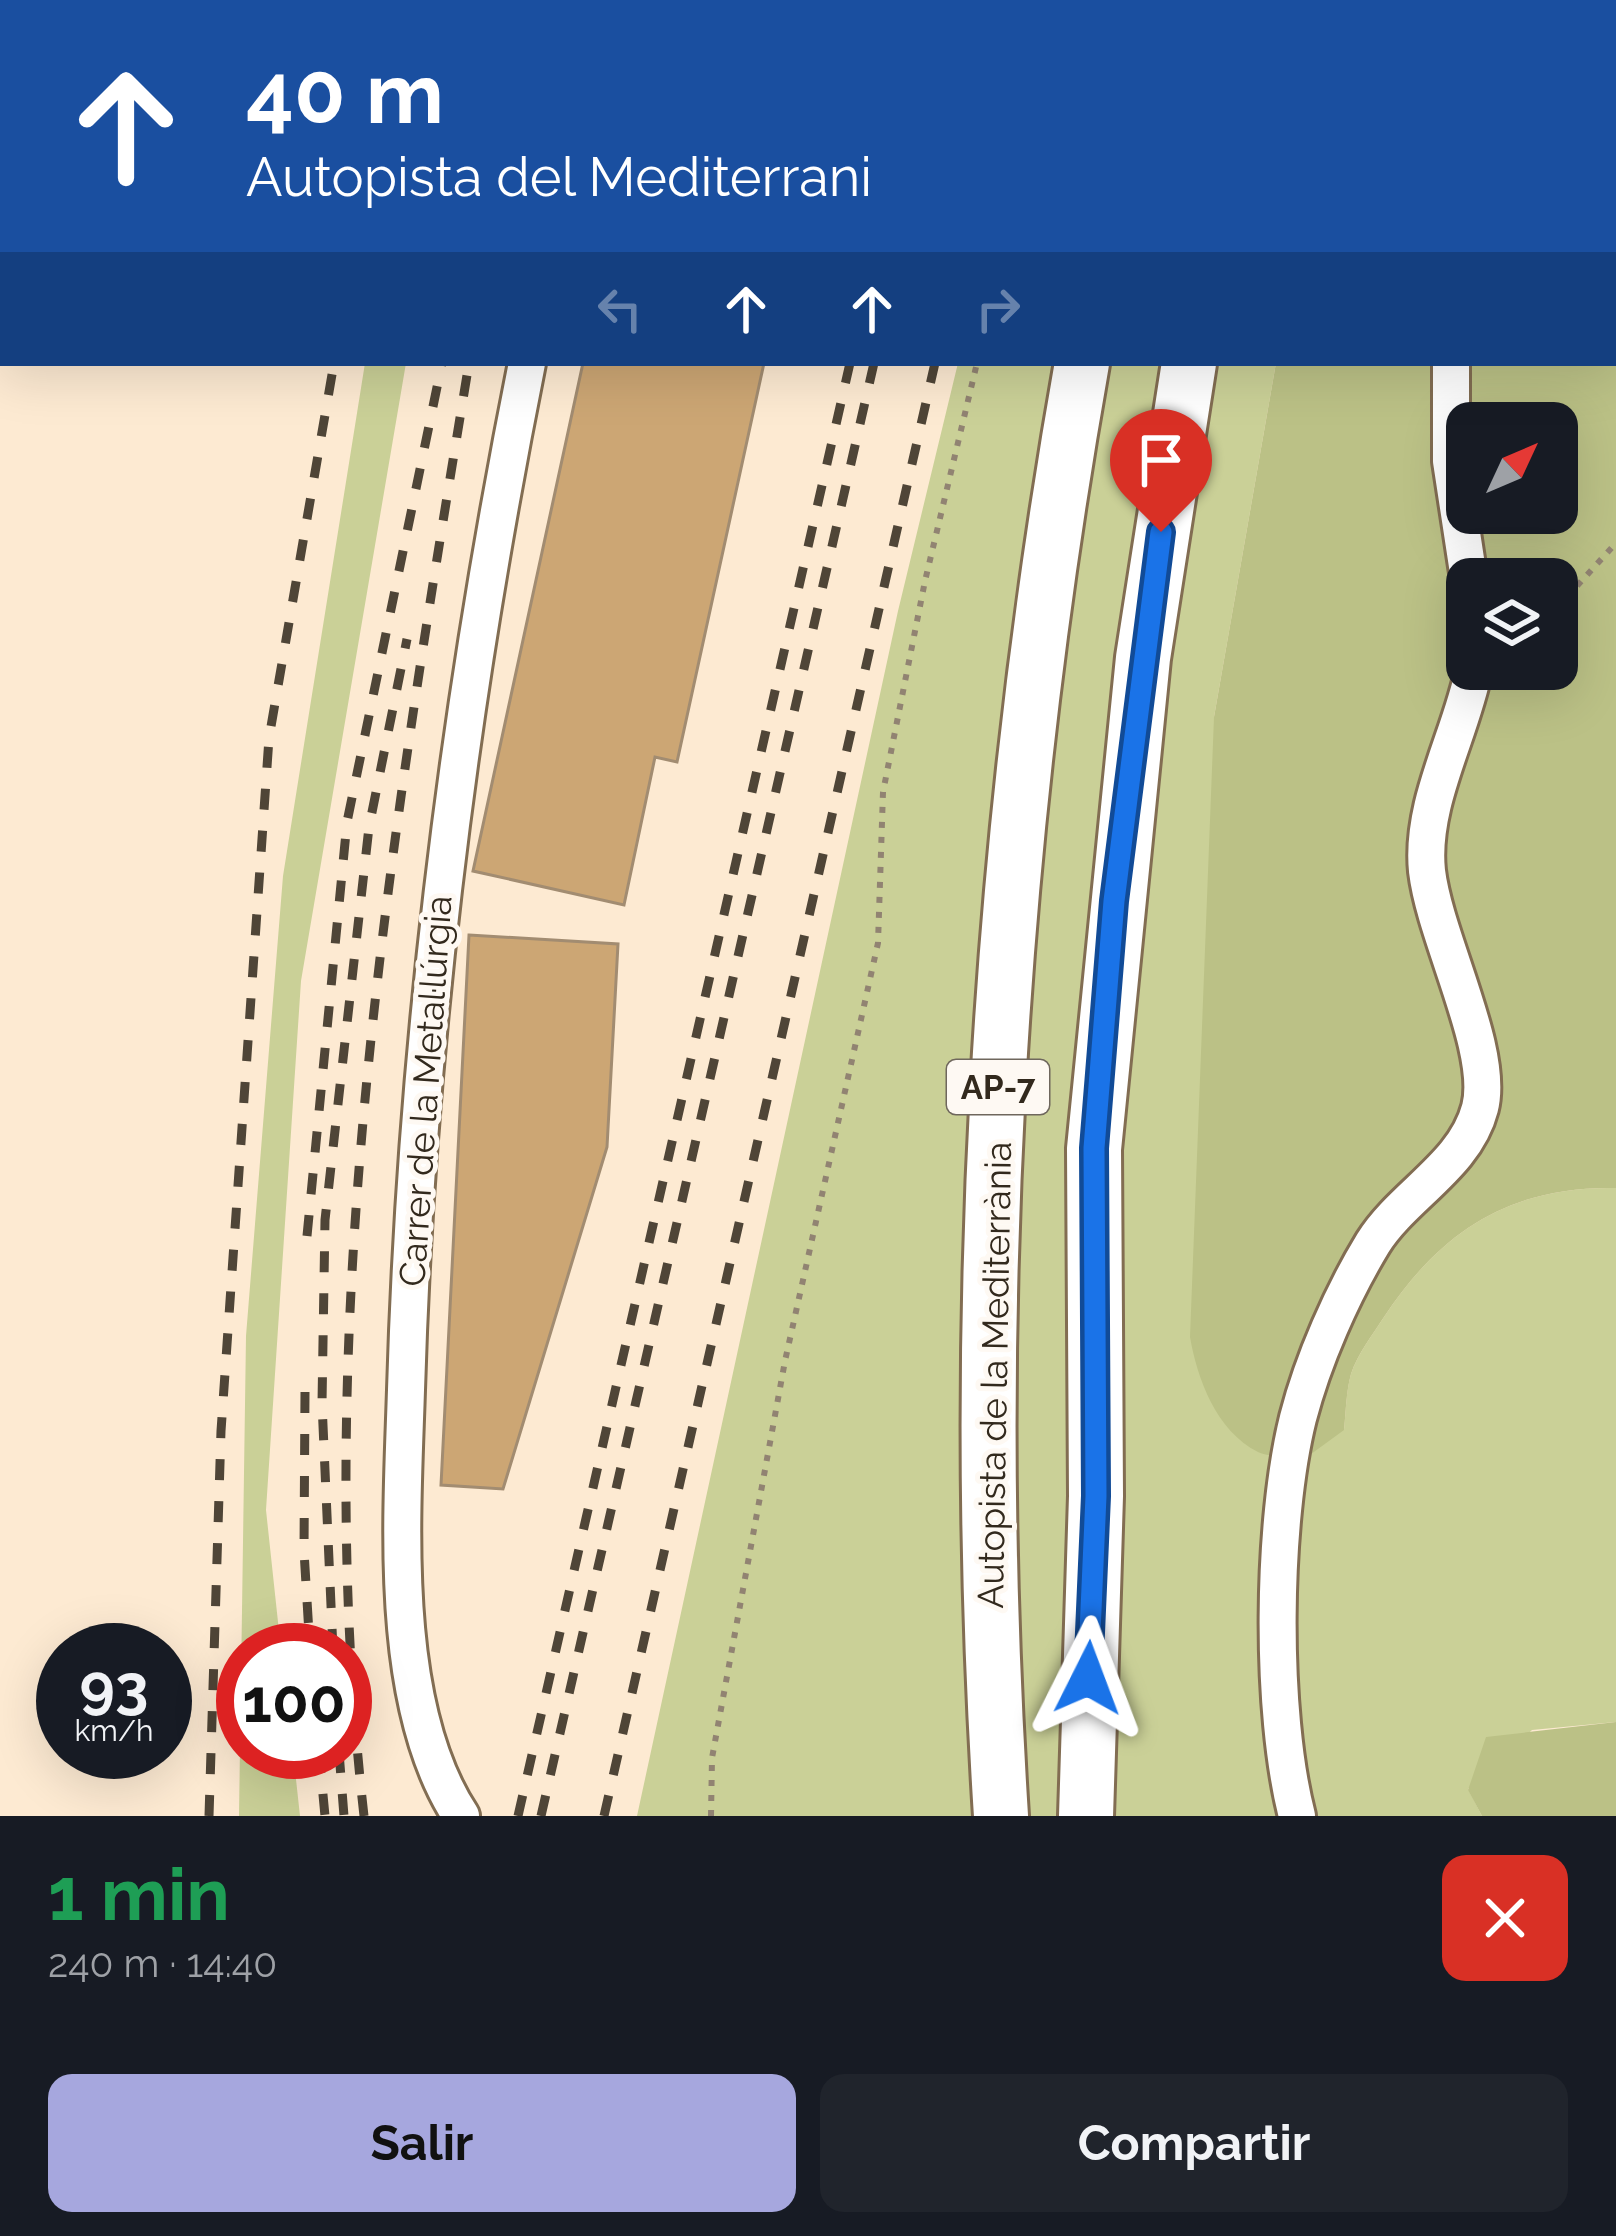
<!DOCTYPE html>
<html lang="es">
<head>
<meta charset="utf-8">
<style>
	body { margin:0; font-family:Raleway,sans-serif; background:#20242c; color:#f1f3f6; height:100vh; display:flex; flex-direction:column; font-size:45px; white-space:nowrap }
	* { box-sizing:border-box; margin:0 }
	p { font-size:39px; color:#9ea1a6 }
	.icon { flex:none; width:66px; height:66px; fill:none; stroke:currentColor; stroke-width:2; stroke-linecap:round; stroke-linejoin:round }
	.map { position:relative; height:1816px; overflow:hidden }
	.details { display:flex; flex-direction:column; background:#171b24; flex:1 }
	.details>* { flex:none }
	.hud { position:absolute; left:0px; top:0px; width:1617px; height:366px; box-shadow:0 12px 48px #0002; background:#1a4fa0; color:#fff; overflow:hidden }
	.needle { width:78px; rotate:46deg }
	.fabs { position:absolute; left:1446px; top:402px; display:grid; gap:24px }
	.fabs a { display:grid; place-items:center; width:132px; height:132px; border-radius:24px; background:#171b24; box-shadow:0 12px 48px #0002; font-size:60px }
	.speed { position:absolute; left:36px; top:1623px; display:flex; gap:24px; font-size:60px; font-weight:700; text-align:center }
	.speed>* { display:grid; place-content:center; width:156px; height:156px; border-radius:50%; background:#171b24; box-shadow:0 12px 48px #0002; line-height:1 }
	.speed small { font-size:30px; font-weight:400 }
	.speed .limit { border:18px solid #d22; background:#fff; color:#111 }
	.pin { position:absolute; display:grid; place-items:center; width:102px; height:102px; color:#fff; margin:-123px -51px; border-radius:50% 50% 50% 0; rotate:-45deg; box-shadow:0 0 12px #0007 }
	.pin .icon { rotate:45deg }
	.me { position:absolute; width:132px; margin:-66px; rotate:3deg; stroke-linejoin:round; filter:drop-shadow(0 0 9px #0008) }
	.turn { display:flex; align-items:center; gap:42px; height:252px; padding:0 48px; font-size:54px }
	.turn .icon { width:156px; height:156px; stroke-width:2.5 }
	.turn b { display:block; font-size:84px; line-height:102px }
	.lanes { display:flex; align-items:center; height:114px; padding:0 48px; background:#0003; justify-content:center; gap:60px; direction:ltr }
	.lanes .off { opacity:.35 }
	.round { display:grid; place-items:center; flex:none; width:126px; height:126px; border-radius:24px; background:#20242c }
	.headline { display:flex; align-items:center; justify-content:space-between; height:204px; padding:0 48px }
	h1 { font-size:72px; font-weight:700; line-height:90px; color:#1e9e55 }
	.cta { display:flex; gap:24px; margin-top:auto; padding:24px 48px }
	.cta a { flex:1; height:138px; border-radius:24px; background:#a6a7de; color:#111; font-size:48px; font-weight:700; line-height:138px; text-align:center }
	.cta a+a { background:#20242c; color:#f1f3f6 }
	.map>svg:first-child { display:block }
	.green { fill:#cad097 }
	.forest { fill:#bbc186; fill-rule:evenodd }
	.building { fill:#cca674; stroke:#a28c71; stroke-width:3 }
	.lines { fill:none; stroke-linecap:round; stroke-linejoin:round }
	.minor-casing { stroke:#826d52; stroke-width:42 }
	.highway-casing { stroke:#826d52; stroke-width:60 }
	.path { stroke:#918372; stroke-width:6; stroke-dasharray:6 9; stroke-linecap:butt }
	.minor { stroke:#fff; stroke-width:36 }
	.highway { stroke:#fff; stroke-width:54 }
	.rail { stroke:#4f4537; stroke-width:9; stroke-dasharray:21 21; stroke-linecap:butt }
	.route-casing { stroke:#114b97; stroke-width:30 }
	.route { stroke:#1a73e8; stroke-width:21 }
	.labels { text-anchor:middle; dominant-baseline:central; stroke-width:10; stroke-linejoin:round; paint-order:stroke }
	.shield { fill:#fef9f3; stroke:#6f675d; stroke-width:3 }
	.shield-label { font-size:33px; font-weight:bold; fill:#32291d }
	.street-label { font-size:36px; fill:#32291d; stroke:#fef9f3 }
</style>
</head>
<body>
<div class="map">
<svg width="1616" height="1816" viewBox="0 0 1616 1816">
	<rect width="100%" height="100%" fill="#fdead2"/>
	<path class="green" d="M1046,0H1349L1045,3Z
		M365,363H406L301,981L266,1510L281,1650H243V1752H293L300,1816H239L246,1336L283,876Z
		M958,363H1276L1214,717L1344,1430C1346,1412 1346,1391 1351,1374C1357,1355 1373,1334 1384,1317C1441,1231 1510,1186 1616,1188V1722L1532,1730L1468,1789L1482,1816H637L898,611Z"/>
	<path class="forest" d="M1349,0H1616V1188C1510,1186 1441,1231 1384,1317C1373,1334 1357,1355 1351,1374C1346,1392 1346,1412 1344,1430L1307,1457C1293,1455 1270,1458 1258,1452C1216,1431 1197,1378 1190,1337L1214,717L1276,363H1614V3ZM1467,423H1557V513H1467ZM1467,579H1557V669H1467Z
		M1616,1722V1816H1482L1468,1790L1486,1737Z"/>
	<path class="building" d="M661,0H878L661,3Z
		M583,363H764L677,762L655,757L624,905L473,871Z
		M469,935L618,944L607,1147L503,1489L441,1485Z"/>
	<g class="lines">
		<g class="minor-casing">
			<path id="minor" d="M603,3V0
				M1570,3L1571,0
				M1451,363V461L1469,579
				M461,1816C388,1705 402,1519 406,1390C416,1044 459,703 527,363
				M1297,1816C1270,1712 1272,1522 1298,1418C1313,1360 1342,1294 1373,1243C1403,1195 1465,1166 1480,1108C1495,1050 1435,939 1427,871C1420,803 1461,735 1474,669"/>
		</g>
		<g class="highway-casing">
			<path id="highway" d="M1155,3L1156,0
				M1261,3V0
				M1001,1816C970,1331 997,841 1082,363
				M1086,1816L1096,1496L1094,1149L1143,658L1189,363"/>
		</g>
		<path class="path" d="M1063,3L1064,0
			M1557,608L1616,543
			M711,1816L712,1758L785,1361L878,943L883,792L925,581L977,363"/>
		<use href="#minor" class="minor"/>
		<use href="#highway" class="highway"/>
		<path class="rail" d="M411,3L412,0
			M516,3L517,0
			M536,3L537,0
			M934,3L935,0
			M957,3L958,0
			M1020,3V0
			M307,1236L347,822L442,363
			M305,1392L304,1551L310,1650
			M333,1650L322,1403L325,1220L369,827L407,639
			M319,1752L325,1816
			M339,1752L344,1816
			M209,1816L221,1431L269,738L334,363
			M364,1816C309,1329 390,842 469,363
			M518,1816L850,363
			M541,1816L874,363
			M604,1816L935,363"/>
	</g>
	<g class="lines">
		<g class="route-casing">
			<path id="route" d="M1088,1678L1096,1496L1094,1148L1114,901L1161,532"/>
		</g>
		<use href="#route" class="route"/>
	</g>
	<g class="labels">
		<rect class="shield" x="947" y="1060" width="102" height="54" rx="9"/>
		<g class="shield-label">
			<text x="998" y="1087">AP-7</text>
		</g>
		<g class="street-label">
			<text transform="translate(425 1091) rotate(-86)">Carrer de la Metal·lúrgia</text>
			<text transform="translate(994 1375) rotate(-89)">Autopista de la Mediterrània</text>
		</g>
	</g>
</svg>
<div class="fabs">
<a><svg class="needle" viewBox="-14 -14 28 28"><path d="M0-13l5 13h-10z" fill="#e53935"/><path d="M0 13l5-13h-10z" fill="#9ea1a6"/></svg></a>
<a><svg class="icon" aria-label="layers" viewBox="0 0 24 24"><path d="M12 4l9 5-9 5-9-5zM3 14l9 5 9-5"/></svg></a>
</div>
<div class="speed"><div>93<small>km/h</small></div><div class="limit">100</div></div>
<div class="pin" style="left:1161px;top:532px;background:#d93025"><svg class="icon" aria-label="arrive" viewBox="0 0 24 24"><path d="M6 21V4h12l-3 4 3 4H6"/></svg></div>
<svg class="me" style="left:1088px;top:1678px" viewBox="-20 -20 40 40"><path d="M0-17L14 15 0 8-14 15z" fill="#1a73e8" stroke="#fff" stroke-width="4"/></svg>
<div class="hud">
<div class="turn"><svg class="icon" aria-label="ahead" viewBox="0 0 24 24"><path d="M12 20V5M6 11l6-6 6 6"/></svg><div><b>40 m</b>Autopista del Mediterrani</div></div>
<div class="lanes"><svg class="icon off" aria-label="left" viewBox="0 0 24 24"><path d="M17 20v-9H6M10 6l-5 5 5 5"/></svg><svg class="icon" aria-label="ahead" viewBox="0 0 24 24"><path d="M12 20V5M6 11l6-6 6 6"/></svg><svg class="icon" aria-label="ahead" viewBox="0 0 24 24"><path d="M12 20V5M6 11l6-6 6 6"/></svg><svg class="icon off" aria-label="right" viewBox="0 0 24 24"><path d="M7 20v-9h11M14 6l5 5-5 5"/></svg></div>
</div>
</div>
<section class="details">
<div class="headline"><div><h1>1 min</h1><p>240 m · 14:40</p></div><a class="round" style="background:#d93025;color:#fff"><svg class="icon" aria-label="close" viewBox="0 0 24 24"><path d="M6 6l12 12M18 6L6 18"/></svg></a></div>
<div class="cta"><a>Salir</a><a>Compartir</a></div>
</section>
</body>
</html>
